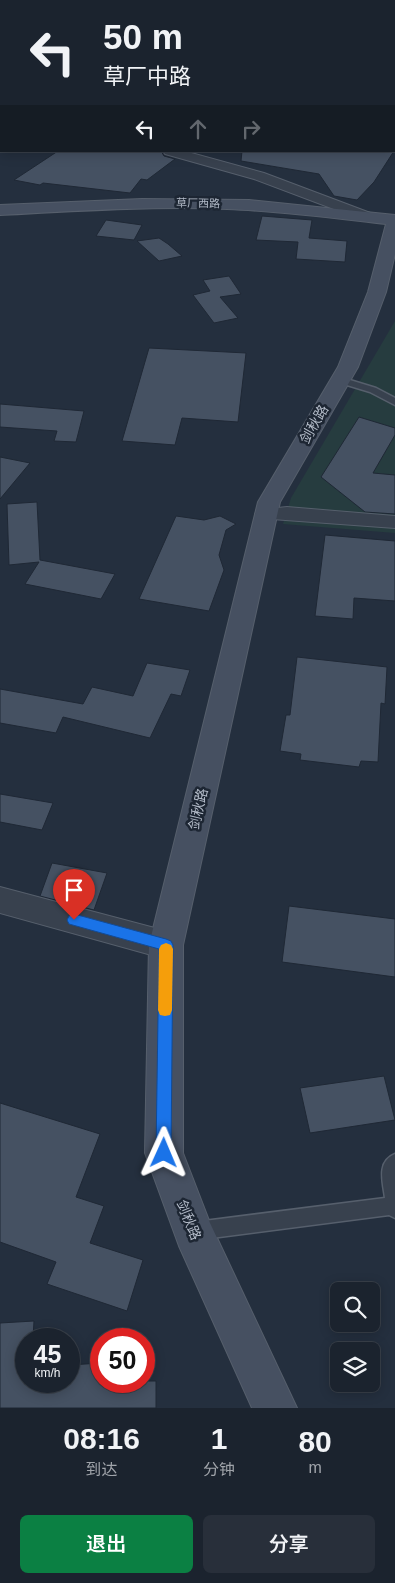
<!DOCTYPE html>
<html lang="zh">
<head>
<meta charset="utf-8">
<style>
	body { margin:0; font-family:Arial,"Noto Sans SC",sans-serif; background:#282f3a; color:#f1f3f6; height:100vh; display:flex; flex-direction:column; font-size:19px; white-space:nowrap }
	* { box-sizing:border-box; margin:0 }
	p { font-size:16px; color:#a0a4aa }
	.icon { flex:none; width:28px; height:28px; fill:none; stroke:currentColor; stroke-width:2; stroke-linecap:round; stroke-linejoin:round }
	.map { position:relative; height:1408px; overflow:hidden }
	.side { display:flex; flex-direction:column; background:#1b232e; flex:1 }
	.side>* { flex:none }
	.hud { position:absolute; left:0px; top:0px; width:395px; height:152px; box-shadow:0 2px 12px #0003,0 0 0 1px #39404a; background:#1b232e; color:#f1f3f6; overflow:hidden }
	.tools { position:absolute; left:330px; top:1282px; display:grid; gap:10px }
	.tools a { display:grid; place-items:center; width:50px; height:50px; border-radius:8px; background:#1b232e; box-shadow:0 2px 12px #0003,0 0 0 1px #39404a; font-size:25px }
	.speed { position:absolute; left:15px; top:1328px; display:flex; gap:10px; font-size:25px; font-weight:700; text-align:center }
	.speed>* { display:grid; place-content:center; width:65px; height:65px; border-radius:50%; background:#1b232e; box-shadow:0 2px 12px #0003,0 0 0 1px #39404a; line-height:1 }
	.speed small { font-size:12px; font-weight:400 }
	.speed .limit { border:8px solid #d22; background:#fff; color:#111 }
	.pin { position:absolute; display:grid; place-items:center; width:42px; height:42px; color:#fff; margin:-51px -21px; border-radius:50% 50% 50% 0; rotate:-45deg; box-shadow:0 0 5px #0007 }
	.pin .icon { rotate:45deg }
	.me { position:absolute; width:55px; margin:-28px; rotate:1deg; stroke-linejoin:round; filter:drop-shadow(0 0 4px #0008) }
	.turn { display:flex; align-items:center; gap:18px; height:105px; padding:0 20px; font-size:22px }
	.turn .icon { width:65px; height:65px; stroke-width:2.5 }
	.turn b { display:block; font-size:35px; line-height:42px }
	.lanes { display:flex; align-items:center; height:48px; padding:0 20px; background:#0003; justify-content:center; gap:25px; direction:ltr }
	.lanes .off { opacity:.35 }
	.eta { display:flex; justify-content:space-evenly; align-items:center; height:85px; text-align:center }
	.eta b { font-size:30px; font-weight:600; line-height:35px }
	.button { display:flex; gap:10px; margin-top:auto; padding:10px 20px }
	.button a { flex:1; height:58px; border-radius:8px; background:#0b8043; color:#fff; font-size:20px; font-weight:600; line-height:58px; text-align:center }
	.button a+a { background:#282f3a; color:#f1f3f6 }
	.map>svg:first-child { display:block }
	.green { fill:#263c3f }
	.water { fill:#394c67 }
	.building { fill:#455162; stroke:#1f2835 }
	.lines { fill:none; stroke-linecap:round; stroke-linejoin:round }
	.service-casing { stroke:#565f6c; stroke-width:3 }
	.minor-casing { stroke:#565f6c; stroke-width:2 }
	.tertiary-casing { stroke:#565f6c; stroke-width:2 }
	.secondary-casing { stroke:#565f6c; stroke-width:2 }
	.service { fill:#38414e; fill-rule:evenodd }
	.minor { fill:#38414e; fill-rule:evenodd }
	.tertiary { fill:#38414e; fill-rule:evenodd }
	.secondary { fill:#465061; fill-rule:evenodd }
	.route { fill:#1a73e8; stroke:#114b97 }
	.slow { fill:#f59e0b }
	.labels { text-anchor:middle; dominant-baseline:central; stroke-width:5; stroke-linejoin:round; paint-order:stroke }
	.far-street-label { font-size:11px; fill:#b4bcc9; stroke:#1d2633 }
	.street-label { font-size:14px; fill:#b4bcc9; stroke:#1d2633 }
</style>
</head>
<body>
<div class="map">
<svg width="395" height="1408" viewBox="0 0 395 1408">
	<rect width="100%" height="100%" fill="#242f3e"/>
	<path class="green" d="M395,321V533L283,524L291,498Z"/>
	<path class="water" d="M0,0H395V28L394,1H1V5Z"/>
	<path class="building" d="M58,151H161L164,156L175,159L147,180L141,179L130,193L43,183L40,185L14,180Z
		M242,151H394L374,182L357,200L334,196L319,174L241,161Z
		M262,216L312,220L309,238L347,241L345,262L296,259L298,242L256,240Z
		M106,220L142,225L134,240L96,236Z
		M159,238L168,244L182,256L159,261L137,241Z
		M229,276L241,294L220,297L238,318L214,323L193,295L210,291L203,280Z
		M149,348L246,353L238,422L182,418L175,445L122,441Z
		M0,404L84,411L76,442L54,441L57,431L0,427Z
		M359,417L395,428V435L373,473L395,475V514L365,512L321,477Z
		M0,457L30,463L0,499Z
		M37,502L40,560L115,574L101,599L25,584L39,562L9,565L7,504Z
		M176,516L204,520L220,516L236,524L226,530L219,555L224,570L209,611L139,599Z
		M325,535L395,541V601L354,598L353,619L315,616Z
		M297,657L387,667L385,704L381,703L378,762L361,761L359,767L300,760L301,754L280,751L286,715H290Z
		M147,663L190,670L181,696L171,694L150,738L63,717L56,733L0,723V689L83,704L92,687L133,696Z
		M0,794L53,803L42,830L0,822Z
		M52,863L107,873L94,910L40,896Z
		M289,906L395,919V977L282,962Z
		M384,1076L395,1120L310,1133L300,1088Z
		M0,1103L100,1134L76,1197L104,1206L90,1243L143,1260L127,1311L47,1284L56,1262L0,1242Z
		M34,1321L33,1339H26V1381H69V1365L101,1363V1381H156V1408H0V1323Z"/>
	<g class="lines">
		<g class="service-casing">
			<path id="service" d="M340,377L376,388L395,398V405L370,392L337,382V378Z
				M395,1154V1218L389,1215L196,1240L190,1237L187,1231L190,1225L196,1222L385,1198C383,1182 376,1162 395,1154Z"/>
		</g>
		<g class="minor-casing">
			<path id="minor" d="M0,126H1V134H0Z
				M163,151H184L264,173L373,214L375,217L373,220H363L254,179L165,154Z
				M287,507L395,516V528L258,518L255,514L258,510Z"/>
		</g>
		<g class="tertiary-casing">
			<path id="tertiary" d="M0,887L166,931L178,935L183,945L178,955L166,959L0,913Z"/>
		</g>
		<g class="secondary-casing">
			<path id="secondary" d="M0,56H1V64H0Z
				M394,77H395V85H394Z
				M142,199L249,200L395,215V254L386,292L358,367L280,502L183,945V1153L210,1223L297,1408H252L179,1246L145,1153L149,945L258,502L338,367L368,292L386,224C333,218 281,211 227,209C152,206 76,211 0,215V205Z"/>
		</g>
		<use href="#service" class="service"/>
		<use href="#minor" class="minor"/>
		<use href="#tertiary" class="tertiary"/>
		<use href="#secondary" class="secondary"/>
	</g>
	<path class="route" d="M74,914L166,939L171,941L173,945L171,1153L169,1158L164,1161L158,1158L156,1153L159,949L69,924L67,920L69,916Z"/>
	<path class="slow" d="M166,943L171,945L173,949L172,1010L170,1015L165,1016L160,1015L158,1010L159,949L161,945Z"/>
	<g class="labels">
		<g class="far-street-label">
			<text transform="translate(198 203) rotate(1)">草厂西路</text>
		</g>
		<g class="street-label">
			<text transform="translate(314 424) rotate(-60)">剑秋路</text>
			<text transform="translate(198 809) rotate(-77)">剑秋路</text>
			<text transform="translate(189 1220) rotate(68)">剑秋路</text>
		</g>
	</g>
</svg>
<div class="tools">
<a><svg class="icon" aria-label="search" viewBox="0 0 24 24"><circle cx="10" cy="10" r="6"/><path d="M15 15l6 6"/></svg></a>
<a><svg class="icon" aria-label="layers" viewBox="0 0 24 24"><path d="M12 4l9 5-9 5-9-5zM3 14l9 5 9-5"/></svg></a>
</div>
<div class="speed"><div>45<small>km/h</small></div><div class="limit">50</div></div>
<div class="pin" style="left:74px;top:920px;background:#d93025"><svg class="icon" aria-label="arrive" viewBox="0 0 24 24"><path d="M6 21V4h12l-3 4 3 4H6"/></svg></div>
<svg class="me" style="left:164px;top:1153px" viewBox="-20 -20 40 40"><path d="M0-17L14 15 0 8-14 15z" fill="#1a73e8" stroke="#fff" stroke-width="4"/></svg>
<div class="hud">
<div class="turn"><svg class="icon" aria-label="left" viewBox="0 0 24 24"><path d="M17 20v-9H6M10 6l-5 5 5 5"/></svg><div><b>50 m</b>草厂中路</div></div>
<div class="lanes"><svg class="icon" aria-label="left" viewBox="0 0 24 24"><path d="M17 20v-9H6M10 6l-5 5 5 5"/></svg><svg class="icon off" aria-label="ahead" viewBox="0 0 24 24"><path d="M12 20V5M6 11l6-6 6 6"/></svg><svg class="icon off" aria-label="right" viewBox="0 0 24 24"><path d="M7 20v-9h11M14 6l5 5-5 5"/></svg></div>
</div>
</div>
<section class="side">
<div class="eta">
<div><b>08:16</b><p>到达</p></div>
<div><b>1</b><p>分钟</p></div>
<div><b>80</b><p>m</p></div>
</div>
<div class="button"><a>退出</a><a>分享</a></div>
</section>
</body>
</html>
